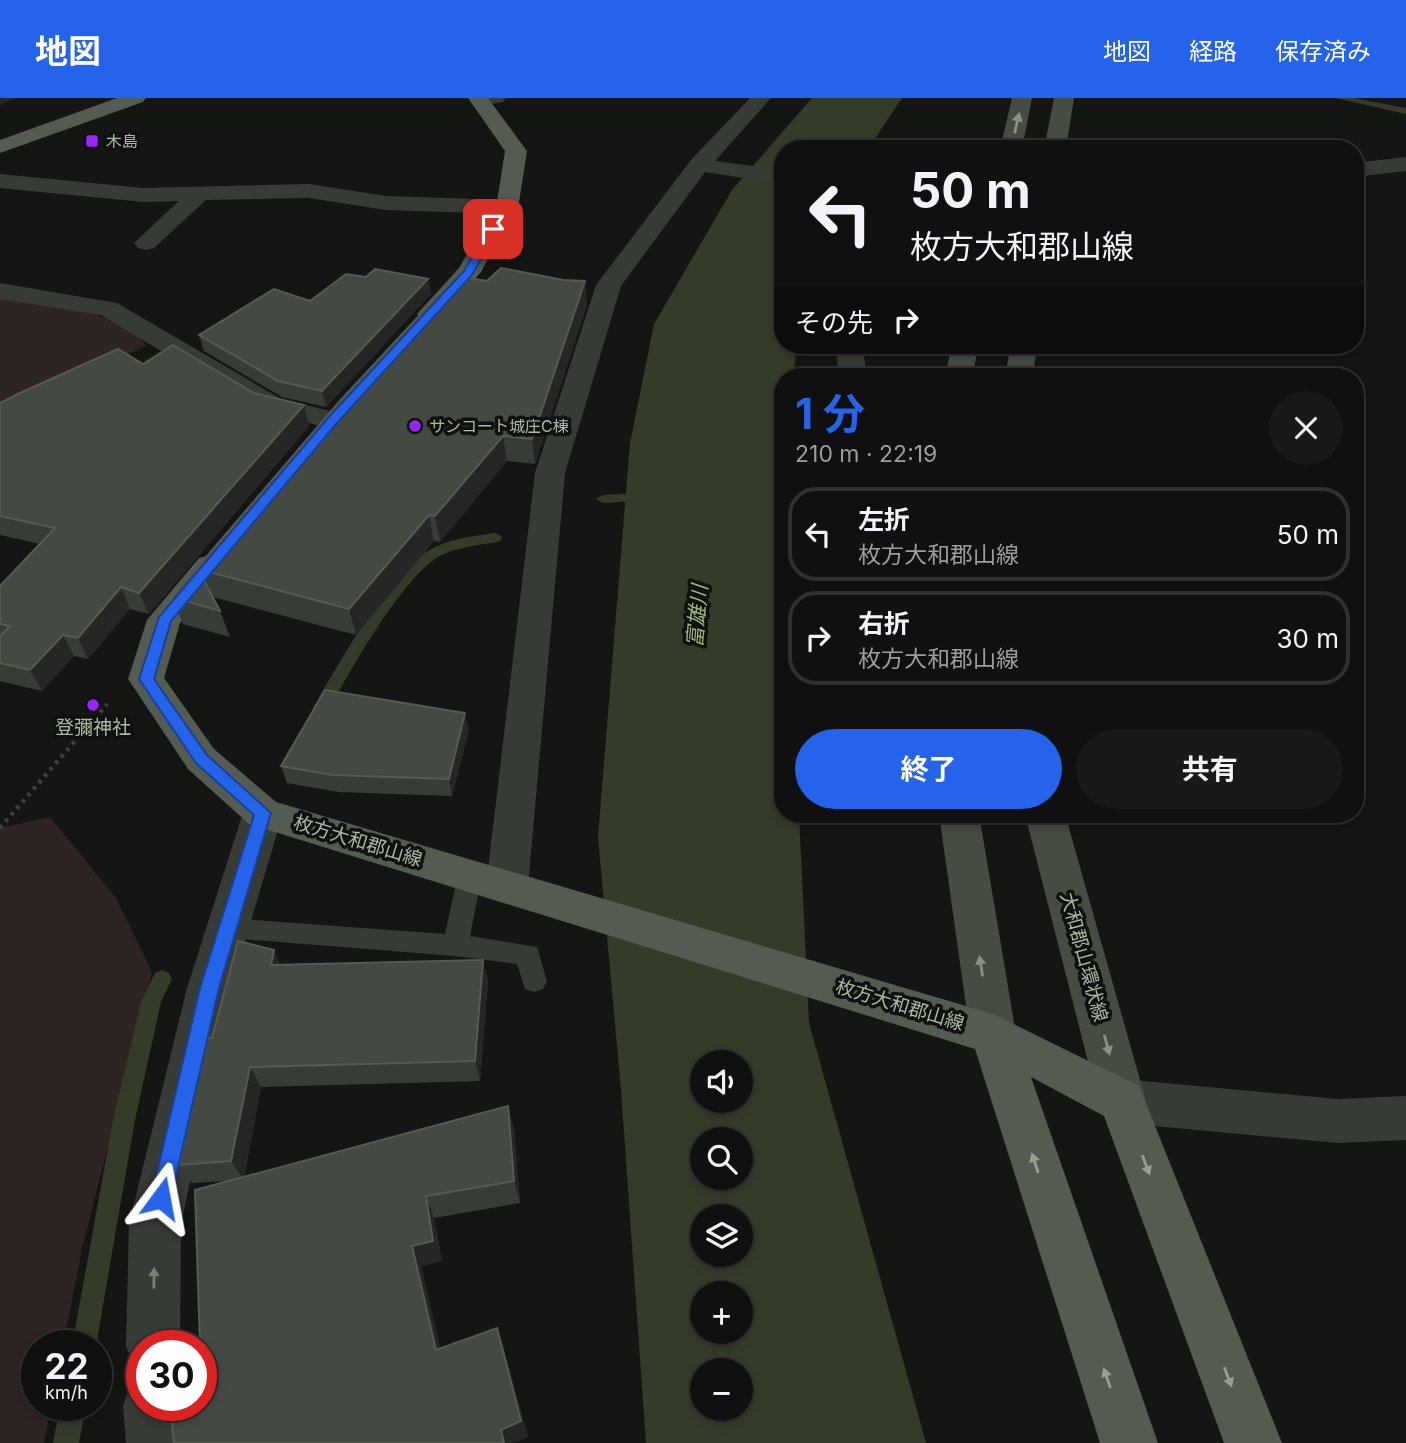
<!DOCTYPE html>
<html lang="ja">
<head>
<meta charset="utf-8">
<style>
	body { margin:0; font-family:Inter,"Noto Sans JP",sans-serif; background:#181918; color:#f1f3f6; height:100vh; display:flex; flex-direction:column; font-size:26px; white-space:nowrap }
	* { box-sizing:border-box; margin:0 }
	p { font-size:23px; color:#9b9d9e }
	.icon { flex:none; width:38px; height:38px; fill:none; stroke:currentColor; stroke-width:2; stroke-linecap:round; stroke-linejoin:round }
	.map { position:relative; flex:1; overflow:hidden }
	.sheet { position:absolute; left:774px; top:270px; width:590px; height:455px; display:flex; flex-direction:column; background:#0f100f; border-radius:28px; box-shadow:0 4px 10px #0003,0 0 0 2px #2f302f }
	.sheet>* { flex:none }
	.top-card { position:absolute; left:774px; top:42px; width:590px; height:214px; border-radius:28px; box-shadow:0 4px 10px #0003,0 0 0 2px #2f302f; background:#0f100f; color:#f1f3f6; overflow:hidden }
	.tools { position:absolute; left:690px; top:952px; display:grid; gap:14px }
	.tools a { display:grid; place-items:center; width:63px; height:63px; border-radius:50%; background:#0f100f; box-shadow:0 4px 10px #0003,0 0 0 2px #2f302f; font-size:35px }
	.speed { position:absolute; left:21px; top:1232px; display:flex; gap:14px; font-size:35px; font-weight:700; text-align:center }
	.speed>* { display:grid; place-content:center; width:91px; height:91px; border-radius:50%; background:#0f100f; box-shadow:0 4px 10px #0003,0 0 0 2px #2f302f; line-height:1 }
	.speed small { font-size:18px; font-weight:400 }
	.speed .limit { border:10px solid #d22; background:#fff; color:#111 }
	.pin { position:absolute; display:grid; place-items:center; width:60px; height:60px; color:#fff; margin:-30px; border-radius:14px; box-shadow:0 4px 10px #0006 }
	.me { position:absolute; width:77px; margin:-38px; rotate:13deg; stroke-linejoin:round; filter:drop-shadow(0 0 5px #0008) }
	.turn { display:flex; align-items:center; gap:24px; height:147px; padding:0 21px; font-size:32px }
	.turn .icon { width:91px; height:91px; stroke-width:2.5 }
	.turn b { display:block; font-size:49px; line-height:60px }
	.then { display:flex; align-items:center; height:66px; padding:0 21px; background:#0003; gap:14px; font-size:26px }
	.round { display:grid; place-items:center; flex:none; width:74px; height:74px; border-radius:37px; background:#181918 }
	.overview { display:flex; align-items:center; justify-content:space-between; height:119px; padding:0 21px }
	h1 { font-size:42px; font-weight:700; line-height:52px; color:#2563eb }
	.button { display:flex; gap:14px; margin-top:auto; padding:14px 21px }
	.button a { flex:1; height:80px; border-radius:42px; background:#2563eb; color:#fff; font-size:28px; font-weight:700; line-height:80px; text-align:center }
	.button a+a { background:#181918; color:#f1f3f6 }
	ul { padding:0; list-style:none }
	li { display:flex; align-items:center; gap:21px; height:94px; margin:0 14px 10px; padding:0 7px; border:4px solid #2f302f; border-radius:28px }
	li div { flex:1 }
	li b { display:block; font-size:26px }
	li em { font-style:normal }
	header { display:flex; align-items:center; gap:42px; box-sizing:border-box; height:98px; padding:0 35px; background:#2563eb; color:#fff }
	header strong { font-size:33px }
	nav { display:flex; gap:38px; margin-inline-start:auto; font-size:24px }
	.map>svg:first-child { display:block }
	.green { fill:#2e2424 }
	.water { fill:#353b29; fill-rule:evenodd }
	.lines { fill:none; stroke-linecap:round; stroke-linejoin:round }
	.stream { fill:#353b29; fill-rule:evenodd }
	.path { stroke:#3e423a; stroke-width:4.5; stroke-dasharray:3.5 5; stroke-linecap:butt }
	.lane { fill:#373b35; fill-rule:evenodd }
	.street { fill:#373b35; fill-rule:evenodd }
	.secondary { fill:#464c42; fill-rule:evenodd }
	.primary { fill:#545b50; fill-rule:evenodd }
	.wall { fill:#383c36 }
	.shaded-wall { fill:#242724 }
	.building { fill:#444a42; stroke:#555b51; stroke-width:2 }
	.oneway { fill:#899282 }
	.oneway2 { fill:#97a18f }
	.oneway3 { fill:#788072 }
	.route { fill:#2563eb; stroke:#184099; stroke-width:2 }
	.poi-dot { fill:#9a23ff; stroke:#0f110f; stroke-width:2.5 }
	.labels { text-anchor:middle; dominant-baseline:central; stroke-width:7; stroke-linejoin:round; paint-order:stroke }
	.far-poi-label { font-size:16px; fill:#adb8a4; stroke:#0f110f; text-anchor:start }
	.poi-label { font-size:19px; fill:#adb8a4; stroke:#0f110f }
	.street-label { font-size:19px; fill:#adb8a4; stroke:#0f110f }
	.water-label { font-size:21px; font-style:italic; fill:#a1b678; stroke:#0f110f }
</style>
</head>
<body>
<header>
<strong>地図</strong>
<nav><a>地図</a><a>経路</a><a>保存済み</a></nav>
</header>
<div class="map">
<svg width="1406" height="1345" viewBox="0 0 1406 1345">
	<rect width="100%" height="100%" fill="#141614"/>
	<path class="green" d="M0,198L79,209L136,234L146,248L26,301L0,316Z
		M50,719L116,800L152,874L82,1151L63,1248H37V1307H52L44,1345H0V730Z"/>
	<path class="water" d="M812,0H902L868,51H782V247H797L793,278H782V716H799L809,925L926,1345H646L621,992L598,739L630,345L654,226L732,92ZM702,964H740V1003H702ZM702,1041H740V1080H702ZM702,1118H740V1157H702ZM702,1195H740V1234H702ZM702,1272H740V1311H702Z"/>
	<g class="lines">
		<path class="stream" d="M1335,0H1354L1406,10V16Z
			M648,395L653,396V402L603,405L596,401L603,397Z
			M495,435L500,437L502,440L500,443C480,448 457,448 438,459C398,485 350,574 326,616H314L312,612C336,570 388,477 428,453C447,441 473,438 495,435Z
			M162,872L169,875L172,881L161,904L135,1022L96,1248H72L113,1022L141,904L155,875Z
			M60,1307H86L79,1345H53Z"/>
		<path class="path" d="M0,730L107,606"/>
		<path class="lane" d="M470,767L479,770L482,777L470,838L537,849L547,883L543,891L534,894L525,891L517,866L455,858L228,840L219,837L215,830L219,823L228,820L445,836L458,777L461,770Z"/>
		<path class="street" d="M470,0H506L503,4L479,8L472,6Z
			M750,0H771L715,63L782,72V86L705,74L621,188L565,375L528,788L522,800L507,805L492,800L486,788L535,375L596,187L691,62Z
			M1406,59V73L1354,79V65Z
			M0,76L143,90L309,86L386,98L506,102L514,104L517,109L514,114L506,116L386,112L309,100L206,102L154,150L146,152L138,150L134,145L179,103L143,104L0,90Z
			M0,185L117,205L281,301L343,316L347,322L343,328L333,331L261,313L101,217L0,201Z
			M836,247H862L866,270L862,276L852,278L842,276L838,270Z
			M263,700L277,704L283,715L231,890L181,1126L180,1248H142V1271L134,1267L126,1248L129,1126L187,890L243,715L249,704Z
			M1122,981L1338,1001L1406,998V1042L1338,1045L1122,1025L1105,1018L1098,1003L1105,988Z
			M142,1283V1307H179L184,1345H126L123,1307L131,1287Z"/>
		<path class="secondary" d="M1012,0H1032L1022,51H1000Z
			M1054,0H1074L1066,51H1044Z
			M952,247H978L973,278H945Z
			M1011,247H1037L1033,278H1005Z
			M939,716H979L1016,936L1009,950L993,956L977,950L970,936Z
			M1025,716H1065L1146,1003L1139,1018L1122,1025L1105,1018L1098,1003Z"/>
		<path class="primary" d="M117,0H146L143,4L0,55V42Z
			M468,0H488L527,53L519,104L481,174L439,221L430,224L421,221L417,216L459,170L497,104L505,53Z
			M211,457L223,460L227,467L180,525L164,580L214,651L276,704L993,916L1139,988L1282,1345H1224L1104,1018L1031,979L1158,1345H1100L975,951L249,726L188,671L128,581L147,522L199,460Z"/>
	</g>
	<path class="wall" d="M366,179L428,181L431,196L326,309L282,299L204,253L199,237L310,203Z
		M563,182L585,183L587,207L535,366L507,363L440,444L434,443L356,537L213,499L220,513L230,539L183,526L172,499L339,304L487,183Z
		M143,266L309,328L149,516L130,511L88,561L74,558L42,593L0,583V488L40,446L0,437V305Z
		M469,632L452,698L338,694L287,685L281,668Z
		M483,862L488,883L480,983L261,989L244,1079L508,1008L514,1031L520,1105L434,1120L442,1163L421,1168L440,1251L503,1248L528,1339L201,1307L229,1083L192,1085L179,1067L212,940L281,867Z"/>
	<path class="shaded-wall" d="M0,0H17L0,7Z
		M428,181L431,196L326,309L322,293Z
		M585,183L587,207L535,366L532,341Z
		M304,307L309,328L149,516L139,495Z
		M503,338L507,363L440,444L435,418Z
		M429,417L434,443L356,537L349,511Z
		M121,489L130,511L88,561L78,540Z
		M63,537L74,558L42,593L30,572Z
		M465,615L469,632L452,698L449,681Z
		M274,852L283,873L271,867Z
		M483,862L488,883L480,983L475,963Z
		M250,969L261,989L243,1081L231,1063Z
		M508,1008L514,1031L520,1105L514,1083Z
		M426,1098L434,1120L442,1163L421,1168L445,1270L436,1252L412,1148Z
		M497,1230L503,1248L528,1339L514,1345H504L501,1332Z"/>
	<path class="building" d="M501,170L563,182L585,183L532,341L503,338L435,418L429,417L349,511L198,471L220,513L172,499L339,304L456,178L487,183Z
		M375,171L428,181L322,293L278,283L199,237L274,191L310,203L346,176L366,179Z
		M173,247L254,295L304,307L139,495L121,489L78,540L63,537L30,572L0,565V538L10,528L0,526V488L55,430L0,418V305L20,295L118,251L143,266Z
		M325,592L465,615L449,681L332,677L281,668Z
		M238,843L274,852L271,867L483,862L475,963L250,969L231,1063L179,1067L207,940H212Z
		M508,1008L514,1083L426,1098L433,1143L412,1148L436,1252L497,1230L521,1323L501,1332L504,1345H174L170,1307H201V1248H200L195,1092Z"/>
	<defs><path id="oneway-solid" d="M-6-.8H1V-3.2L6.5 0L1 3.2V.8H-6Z" transform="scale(1.75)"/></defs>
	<g class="oneway">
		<use href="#oneway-solid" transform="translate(1017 25) rotate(-77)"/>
		<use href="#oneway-solid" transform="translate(981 868) rotate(-99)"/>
		<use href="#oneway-solid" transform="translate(1107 947) rotate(75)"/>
	</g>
	<g class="oneway2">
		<use href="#oneway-solid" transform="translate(1035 1065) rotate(-108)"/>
		<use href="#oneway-solid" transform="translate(1146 1067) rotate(69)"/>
		<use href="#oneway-solid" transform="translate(1228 1279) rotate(69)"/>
		<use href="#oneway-solid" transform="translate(1107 1280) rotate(-109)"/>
	</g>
	<use class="oneway3" href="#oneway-solid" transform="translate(154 1180) rotate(-89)"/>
	<path class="route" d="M490,129L498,131L472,177L337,325L171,523L154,581L207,657L271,715L219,890L171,1100L168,1107L161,1110L154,1107L151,1100L200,890L254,717L196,665L139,581L159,519L328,320L464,173Z"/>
	<g class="poi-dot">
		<rect x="85" y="36" width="14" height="14" rx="3.5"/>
		<circle cx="415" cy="328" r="7"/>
		<circle cx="93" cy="607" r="7"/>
	</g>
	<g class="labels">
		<g class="far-poi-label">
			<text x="106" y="43">木島</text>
			<text x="429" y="328">サンコート城庄C棟</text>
		</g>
		<g class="poi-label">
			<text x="93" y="629">登彌神社</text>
		</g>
		<g class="street-label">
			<text transform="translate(358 743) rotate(17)">枚方大和郡山線</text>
			<text transform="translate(1084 859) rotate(75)">大和郡山環状線</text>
			<text transform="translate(900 907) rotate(17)">枚方大和郡山線</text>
		</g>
		<g class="water-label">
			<text transform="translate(697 518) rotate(-85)">富雄川</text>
		</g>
	</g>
</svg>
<div class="tools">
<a><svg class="icon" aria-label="sound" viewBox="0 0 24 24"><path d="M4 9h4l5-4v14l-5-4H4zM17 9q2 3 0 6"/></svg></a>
<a><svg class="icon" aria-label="search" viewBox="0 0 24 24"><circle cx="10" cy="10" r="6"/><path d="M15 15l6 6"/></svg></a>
<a><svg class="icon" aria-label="layers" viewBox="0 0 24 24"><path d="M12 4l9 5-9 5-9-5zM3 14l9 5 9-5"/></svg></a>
<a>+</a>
<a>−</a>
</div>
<div class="speed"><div>22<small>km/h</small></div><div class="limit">30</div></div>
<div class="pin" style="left:493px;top:131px;background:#d93025"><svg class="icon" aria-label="arrive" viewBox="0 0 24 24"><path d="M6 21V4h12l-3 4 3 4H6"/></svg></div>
<svg class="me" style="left:161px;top:1100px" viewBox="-20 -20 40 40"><path d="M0-17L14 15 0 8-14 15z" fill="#2563eb" stroke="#fff" stroke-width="4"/></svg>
<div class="top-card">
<div class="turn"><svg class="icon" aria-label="left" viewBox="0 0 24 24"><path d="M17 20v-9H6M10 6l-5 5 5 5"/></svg><div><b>50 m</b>枚方大和郡山線</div></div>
<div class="then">その先<svg class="icon" aria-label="right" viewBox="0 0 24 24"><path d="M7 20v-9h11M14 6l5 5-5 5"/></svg></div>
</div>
<section class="sheet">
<div class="overview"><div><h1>1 分</h1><p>210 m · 22:19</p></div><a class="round"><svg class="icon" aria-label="close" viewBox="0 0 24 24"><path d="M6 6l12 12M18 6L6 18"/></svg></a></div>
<ul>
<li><svg class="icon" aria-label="left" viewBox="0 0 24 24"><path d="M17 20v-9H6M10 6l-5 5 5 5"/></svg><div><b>左折</b><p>枚方大和郡山線</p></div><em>50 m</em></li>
<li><svg class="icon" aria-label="right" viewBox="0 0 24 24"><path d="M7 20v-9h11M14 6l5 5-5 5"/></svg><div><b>右折</b><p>枚方大和郡山線</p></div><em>30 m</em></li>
</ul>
<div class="button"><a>終了</a><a>共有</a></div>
</section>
</div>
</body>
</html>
